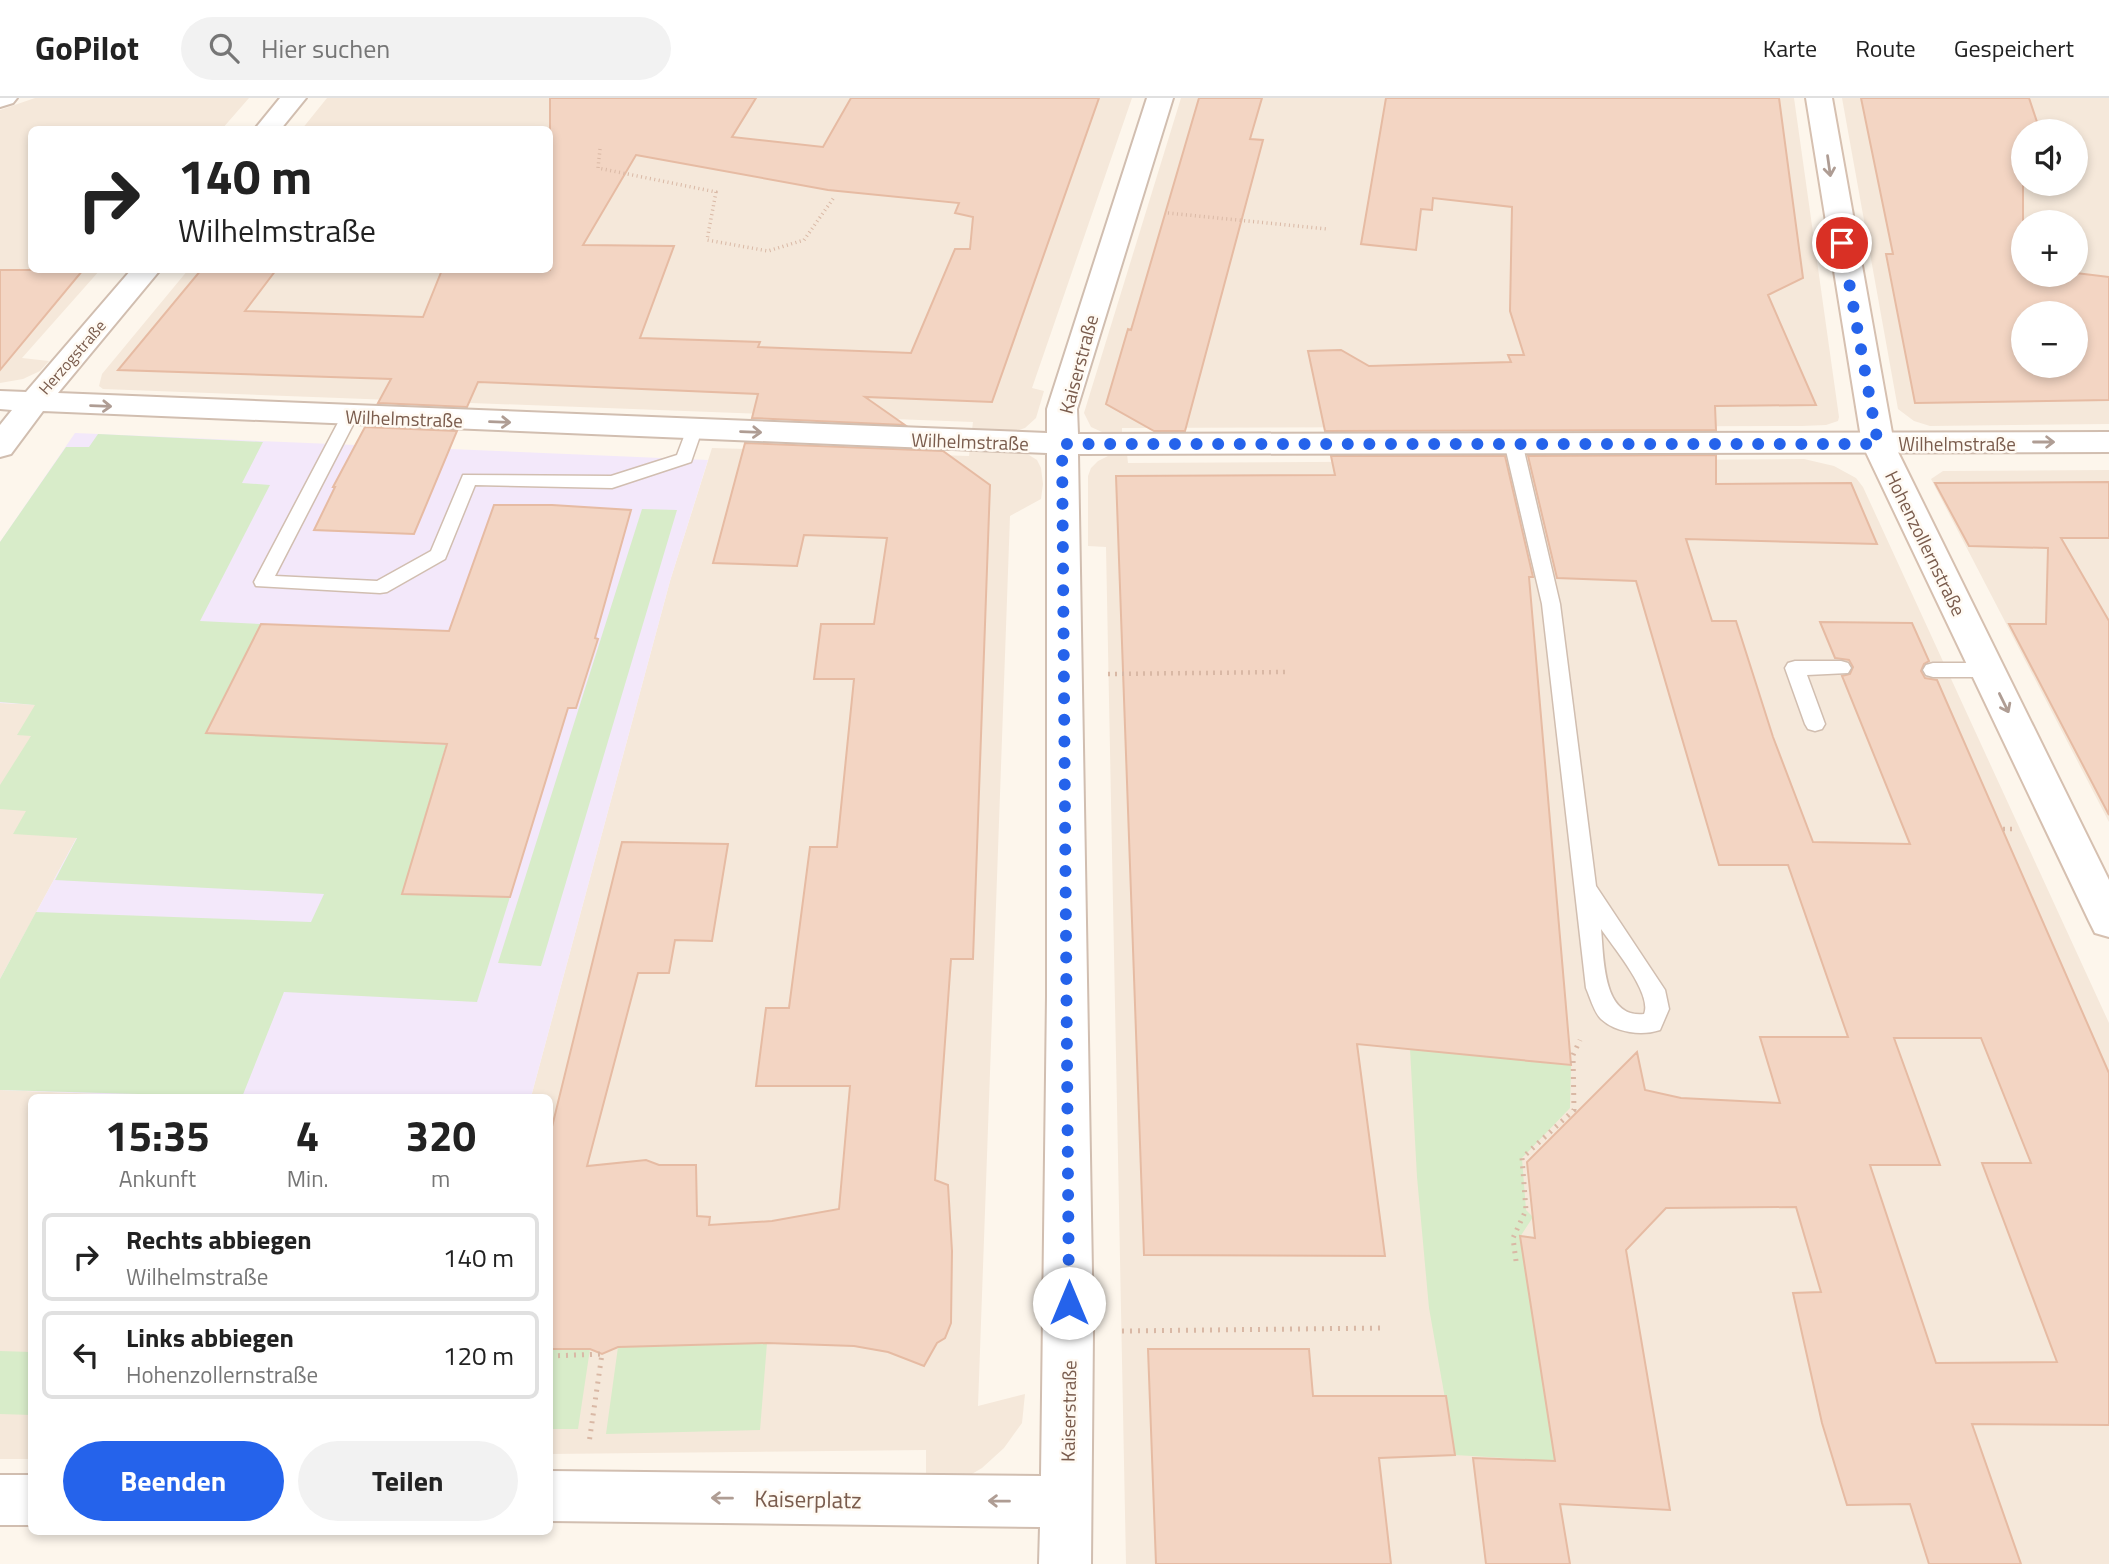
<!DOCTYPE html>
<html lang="de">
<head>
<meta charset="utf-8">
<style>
	body { margin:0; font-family:"Titillium Web",sans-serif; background:#f2f2f2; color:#222; height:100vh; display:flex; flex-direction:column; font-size:26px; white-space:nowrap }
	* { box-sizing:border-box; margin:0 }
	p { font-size:23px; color:#767676 }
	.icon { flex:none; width:38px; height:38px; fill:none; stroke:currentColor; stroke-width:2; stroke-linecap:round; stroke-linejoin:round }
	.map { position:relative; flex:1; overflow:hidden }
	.details { position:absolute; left:28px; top:996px; width:525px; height:441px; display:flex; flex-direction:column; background:#fff; border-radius:10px; box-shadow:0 4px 10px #0003 }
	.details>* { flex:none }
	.hud { position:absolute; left:28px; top:28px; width:525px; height:147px; border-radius:10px; box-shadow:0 4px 10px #0003; background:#fff; color:#222; overflow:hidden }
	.fabs { position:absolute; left:2011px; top:21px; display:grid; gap:14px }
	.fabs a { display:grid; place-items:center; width:77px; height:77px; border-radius:50%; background:#fff; box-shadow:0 4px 10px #0003; font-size:35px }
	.pin { position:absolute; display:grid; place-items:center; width:60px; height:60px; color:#fff; margin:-30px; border:4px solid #fff; border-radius:50%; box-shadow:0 2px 7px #0007 }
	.me { position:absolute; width:77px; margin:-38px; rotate:0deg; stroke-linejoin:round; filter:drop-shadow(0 0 5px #0008) }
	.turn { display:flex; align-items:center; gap:24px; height:147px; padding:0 35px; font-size:32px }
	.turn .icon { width:91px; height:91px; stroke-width:2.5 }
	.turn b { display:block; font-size:49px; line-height:60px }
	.eta { display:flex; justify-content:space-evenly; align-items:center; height:119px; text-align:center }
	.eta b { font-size:42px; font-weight:700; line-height:49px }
	.button { display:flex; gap:14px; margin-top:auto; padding:14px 35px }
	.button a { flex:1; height:80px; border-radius:42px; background:#2563eb; color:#fff; font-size:28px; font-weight:700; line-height:80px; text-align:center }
	.button a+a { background:#f2f2f2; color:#222 }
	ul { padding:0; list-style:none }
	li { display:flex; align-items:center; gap:21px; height:88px; margin:0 14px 10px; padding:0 21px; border:4px solid #e0e0e0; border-radius:10px }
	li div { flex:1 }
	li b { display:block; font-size:26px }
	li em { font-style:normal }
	header { display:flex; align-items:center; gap:42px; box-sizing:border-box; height:98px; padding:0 35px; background:#fff; border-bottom:2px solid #e0e0e0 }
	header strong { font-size:33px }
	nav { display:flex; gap:38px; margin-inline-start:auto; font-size:24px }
	.search { width:490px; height:63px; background:#f2f2f2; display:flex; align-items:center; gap:18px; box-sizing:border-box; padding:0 24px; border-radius:38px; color:#767676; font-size:26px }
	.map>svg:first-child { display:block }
	.residential { fill:#f5e8da; fill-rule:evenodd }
	.education { fill:#f3e8fa }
	.green { fill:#d8ecc9 }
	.building { fill:#f3d5c3; stroke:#e6bba3; stroke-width:2; fill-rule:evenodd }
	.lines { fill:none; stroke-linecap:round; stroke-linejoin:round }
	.lane-casing { stroke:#d1beb0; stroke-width:3 }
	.street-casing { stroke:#d1beb0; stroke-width:4 }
	.secondary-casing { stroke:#d6c0b0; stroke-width:4 }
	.path-far2 { stroke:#d9b8a5; stroke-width:3.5; stroke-dasharray:1 3.5; stroke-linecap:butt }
	.path-far1 { stroke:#d9b8a5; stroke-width:4.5; stroke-dasharray:2 5; stroke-linecap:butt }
	.path { stroke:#d9b8a5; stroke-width:5; stroke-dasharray:2 6; stroke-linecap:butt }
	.lane { fill:#fff; fill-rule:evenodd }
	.street { fill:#fff; fill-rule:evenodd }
	.secondary { fill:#fff; fill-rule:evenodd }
	.oneway { stroke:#af9d94 }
	.route { stroke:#2563eb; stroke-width:12; stroke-dasharray:0 21.6 }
	.labels { text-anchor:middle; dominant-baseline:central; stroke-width:5; stroke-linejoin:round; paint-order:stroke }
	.far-street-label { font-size:16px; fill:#7a5c4d; stroke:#fffaf3 }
	.street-label { font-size:19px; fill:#7a5c4d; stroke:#fffaf3 }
	.near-street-label { font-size:23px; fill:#7a5c4d; stroke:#fffaf3 }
</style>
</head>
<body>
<header>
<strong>GoPilot</strong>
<div class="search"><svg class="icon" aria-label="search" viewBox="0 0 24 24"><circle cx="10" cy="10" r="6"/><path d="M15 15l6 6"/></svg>Hier suchen</div>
<nav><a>Karte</a><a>Route</a><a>Gespeichert</a></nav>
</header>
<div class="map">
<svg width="2109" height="1466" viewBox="0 0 2109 1466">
	<rect width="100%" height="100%" fill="#fdf6ec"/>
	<path class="residential" d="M35,0H249L222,31L32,32V172H100L22,260L49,263L40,273L23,281L0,285V12Z
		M327,0H1132L1032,290L1044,293L1036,320L1025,330L1016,333L972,332L973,324L103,291L99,288L102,276L188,172H550V32L302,31Z
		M1181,0H1794L1839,319L1838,323L1826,327L1802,328L1122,330V339L1102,334L1091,329L1084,315Z
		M1842,0H2109V326L1930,328L1914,323L1898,311ZM2023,33H2076V86H2023ZM2023,124H2076V177H2023ZM2023,215H2076V268H2023Z
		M970,349L1021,352L1037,362L1041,370L1043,386L1041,401L1010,418L978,1308L1025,1296L1022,1325L1004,1350L982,1370L960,1383L926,1386V1352L550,1356V999H531L670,483L712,350L969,358Z
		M1127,356L1128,365L1804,361L1834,368L1856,380L1863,389L2109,925V1466H1126L1106,449L1088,448V378L1091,370L1098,363L1108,358Z
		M2109,372V724L1931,381L1943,373Z
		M0,605L146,612L0,881Z
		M0,992L177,999H32L31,1361H0Z"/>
	<path class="education" d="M75,335L708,362L670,483L531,999H177L0,992V881L146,612L0,605V444Z"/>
	<path class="green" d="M98,336L263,344L242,385L270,387L200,523L261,526L206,635L446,647L402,796L510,799L477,904L284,894L242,999L0,992V881L36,814L311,824L324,796L55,782L77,740L13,736L26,713L0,711V687L31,638L17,637L35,607L0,604V444L66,349H89Z
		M642,411L677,412L541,868L498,865Z
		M1410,951L1571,967L1570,1010L1522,1060L1526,1112L1533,1119L1520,1139L1555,1363L1455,1357L1429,1210L1417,1079Z
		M767,1245L760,1332L606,1336L618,1249Z
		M550,1251H590L578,1331H550Z
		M0,1253L31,1254V1317L0,1316Z"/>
	<path class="building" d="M550,0H756L732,39L823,49L851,0H1099L992,304L865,299L905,327L752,320L758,296L478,284L467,309L378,305L391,281L118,272L201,172H276L245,213L423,219L442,172H550ZM636,57L828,92L959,105L955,115L973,119L970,151H955L911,255L758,249L760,244L640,240L674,148L583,147Z
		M1199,0H1262L1250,41L1263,42L1185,333H1154L1106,306L1128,231L1131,232Z
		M1386,0H1779L1803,180L1768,197L1816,307L1715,308L1716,332L1325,333L1308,253L1341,252L1369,268L1511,264L1508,257H1524L1510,213L1512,109L1433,100L1432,112L1421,111L1416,152L1361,146Z
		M1861,0H2029L2040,33H2023V177L2076,175L2109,179V302L1915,305L1886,156H1893ZM2023,215H2076V268H2023Z
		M0,172H83L0,272Z
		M365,329L457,333L414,436L314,432L335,389H333Z
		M745,345L943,353L990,387L973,861H951L935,1082L948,1087L952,1153L951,1225L945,1240L937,1245L924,1268L888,1254L854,1248L767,1245L618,1249L602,1256L590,1251H550V1037L622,744L728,746L712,843L675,842L669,875H638L587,1068L646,1062L659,1067H696L697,1118L710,1119L709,1127L772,1123L839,1111L850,988H756L766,910H789L810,749H837L854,581H814L821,526H874L887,440L804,437L797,468L713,465Z
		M1716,357V386L1851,385L1877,446L1686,441L1712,523H1736L1773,639L1813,744L1910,746L1842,578L1850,576L1853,569L1849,562L1835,560L1820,524L1912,525L1929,563L1924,566L1921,573L1925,580L1937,582L2109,975V1327L1972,1326L2021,1466H1929L1910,1406L1847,1407L1822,1325L1793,1195L1821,1194L1796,1109L1666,1110L1626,1152L1670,1412L1560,1406L1570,1466H1486L1473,1360L1555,1363L1520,1138L1535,1140L1527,1064L1637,954L1645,992L1681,1000L1780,1005L1760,939H1848L1788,767H1719L1636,483L1557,480L1528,358ZM1894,940H1981L2031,1065H1982L2057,1264L1936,1265L1870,1067H1940Z
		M1331,358H1505L1533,479H1529L1571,967L1357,946L1385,1158L1144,1157L1116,378L1335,377Z
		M2109,384V440H2061L2109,523V717L2009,526H2046L2048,450L1969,448L1935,385Z
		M494,407H552L631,412L595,540L598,541L576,610H568L510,799L402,796L447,646L206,635L261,526L449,533Z
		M1148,1251H1309L1313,1298H1446L1455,1357L1379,1360L1391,1466H1156Z"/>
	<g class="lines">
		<g class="lane-casing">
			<path id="lane" d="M350,312L358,317L275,478L377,483L431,453L463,377L611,378L677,357L688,328L694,327L702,332L691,364L612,390L475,387L445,461L387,494L380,495L256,488L254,484L342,317Z
				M1513,339L1522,344L1560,506L1596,788L1665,892L1669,911L1660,932C1642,938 1616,935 1601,921C1594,914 1590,899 1586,890L1542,506L1504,344ZM1601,831C1613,849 1653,896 1644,916C1602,921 1604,859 1601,831Z
				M1795,563H1841L1848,565L1851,570L1848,575L1807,577L1825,626L1822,631L1815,633L1808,631L1805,626L1785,570L1788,565Z
				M1933,565H1988L1995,567L1998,572L1995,577L1988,579H1933L1926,577L1923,572L1926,567Z"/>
		</g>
		<g class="street-casing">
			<path id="street" d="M0,0H17L13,5L0,9Z
				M280,0H306L280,32H254Z
				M1147,0H1173L1077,311L1078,336L2109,334V354L1078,356L1093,1233L1091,1466H1039L1040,1429L550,1423V1373L1041,1378L1047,898V355L43,313L11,356L0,359V327L12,312L0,311V293L26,294L131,172H160L58,295L1047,335V311Z
				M0,1377H32V1427H0Z"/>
		</g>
		<g class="secondary-casing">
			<path id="secondary" d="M1806,0H1832L1894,346L2109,782V839L2095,835L2089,823L1862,346Z"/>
		</g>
		<path class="path-far2" d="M600,51L598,70L716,94L707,142L768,153L804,142L835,98
			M1168,115L1327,131"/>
		<path class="path-far1" d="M1108,576L1286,574
			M2003,731H2015"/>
		<path class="path" d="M1516,1163L1513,1140L1526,1112L1522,1060L1574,1012L1573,957L1580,942
			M1122,1233L1383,1230
			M550,1258L602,1256L589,1345"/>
		<use href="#lane" class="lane"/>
		<use href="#street" class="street"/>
		<use href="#secondary" class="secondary"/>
	</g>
	<defs><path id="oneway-shaft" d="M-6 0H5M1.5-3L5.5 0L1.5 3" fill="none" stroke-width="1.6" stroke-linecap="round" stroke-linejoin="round" transform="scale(1.75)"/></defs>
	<g class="oneway">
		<use href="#oneway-shaft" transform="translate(1829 68) rotate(82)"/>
		<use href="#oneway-shaft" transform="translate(101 308) rotate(2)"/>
		<use href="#oneway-shaft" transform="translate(500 324) rotate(2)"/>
		<use href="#oneway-shaft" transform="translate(751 334) rotate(2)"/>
		<use href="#oneway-shaft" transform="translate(2044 344)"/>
		<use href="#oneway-shaft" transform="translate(2004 605) rotate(64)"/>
		<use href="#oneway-shaft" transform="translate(722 1400) rotate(-179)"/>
		<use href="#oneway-shaft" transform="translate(999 1403) rotate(-179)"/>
	</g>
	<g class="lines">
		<path class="route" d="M1069,1205L1062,346H1878L1842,145"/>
	</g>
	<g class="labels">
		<g class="far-street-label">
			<text transform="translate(72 259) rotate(-49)">Herzogstraße</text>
		</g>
		<g class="street-label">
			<text transform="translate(1078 266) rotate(-75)">Kaiserstraße</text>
			<text transform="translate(404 320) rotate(2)">Wilhelmstraße</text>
			<text transform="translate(970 343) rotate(2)">Wilhelmstraße</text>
			<text x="1957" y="345">Wilhelmstraße</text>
			<text transform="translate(1926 445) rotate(64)">Hohenzollernstraße</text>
			<text transform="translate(1068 1313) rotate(-89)">Kaiserstraße</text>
		</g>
		<g class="near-street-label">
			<text transform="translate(808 1401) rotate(1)">Kaiserplatz</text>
		</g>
	</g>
</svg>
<div class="fabs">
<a><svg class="icon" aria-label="sound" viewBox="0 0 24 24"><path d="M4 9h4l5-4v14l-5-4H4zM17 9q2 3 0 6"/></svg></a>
<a>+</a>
<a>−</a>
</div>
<div class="pin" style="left:1842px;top:145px;background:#d93025"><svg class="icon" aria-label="arrive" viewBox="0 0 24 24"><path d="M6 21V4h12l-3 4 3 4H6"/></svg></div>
<svg class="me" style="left:1069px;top:1205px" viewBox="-20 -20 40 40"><circle r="19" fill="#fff"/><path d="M0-13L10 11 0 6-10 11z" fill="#2563eb"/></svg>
<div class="hud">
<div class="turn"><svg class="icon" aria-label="right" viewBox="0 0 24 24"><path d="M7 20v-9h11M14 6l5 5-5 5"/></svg><div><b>140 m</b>Wilhelmstraße</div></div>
</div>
<section class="details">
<div class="eta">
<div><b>15:35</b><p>Ankunft</p></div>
<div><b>4</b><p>Min.</p></div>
<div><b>320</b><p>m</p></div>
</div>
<ul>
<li><svg class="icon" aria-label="right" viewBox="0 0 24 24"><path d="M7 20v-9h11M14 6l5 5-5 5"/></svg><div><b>Rechts abbiegen</b><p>Wilhelmstraße</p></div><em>140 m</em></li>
<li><svg class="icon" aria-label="left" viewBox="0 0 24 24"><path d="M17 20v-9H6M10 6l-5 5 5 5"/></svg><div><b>Links abbiegen</b><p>Hohenzollernstraße</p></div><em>120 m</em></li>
</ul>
<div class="button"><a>Beenden</a><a>Teilen</a></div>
</section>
</div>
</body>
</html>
